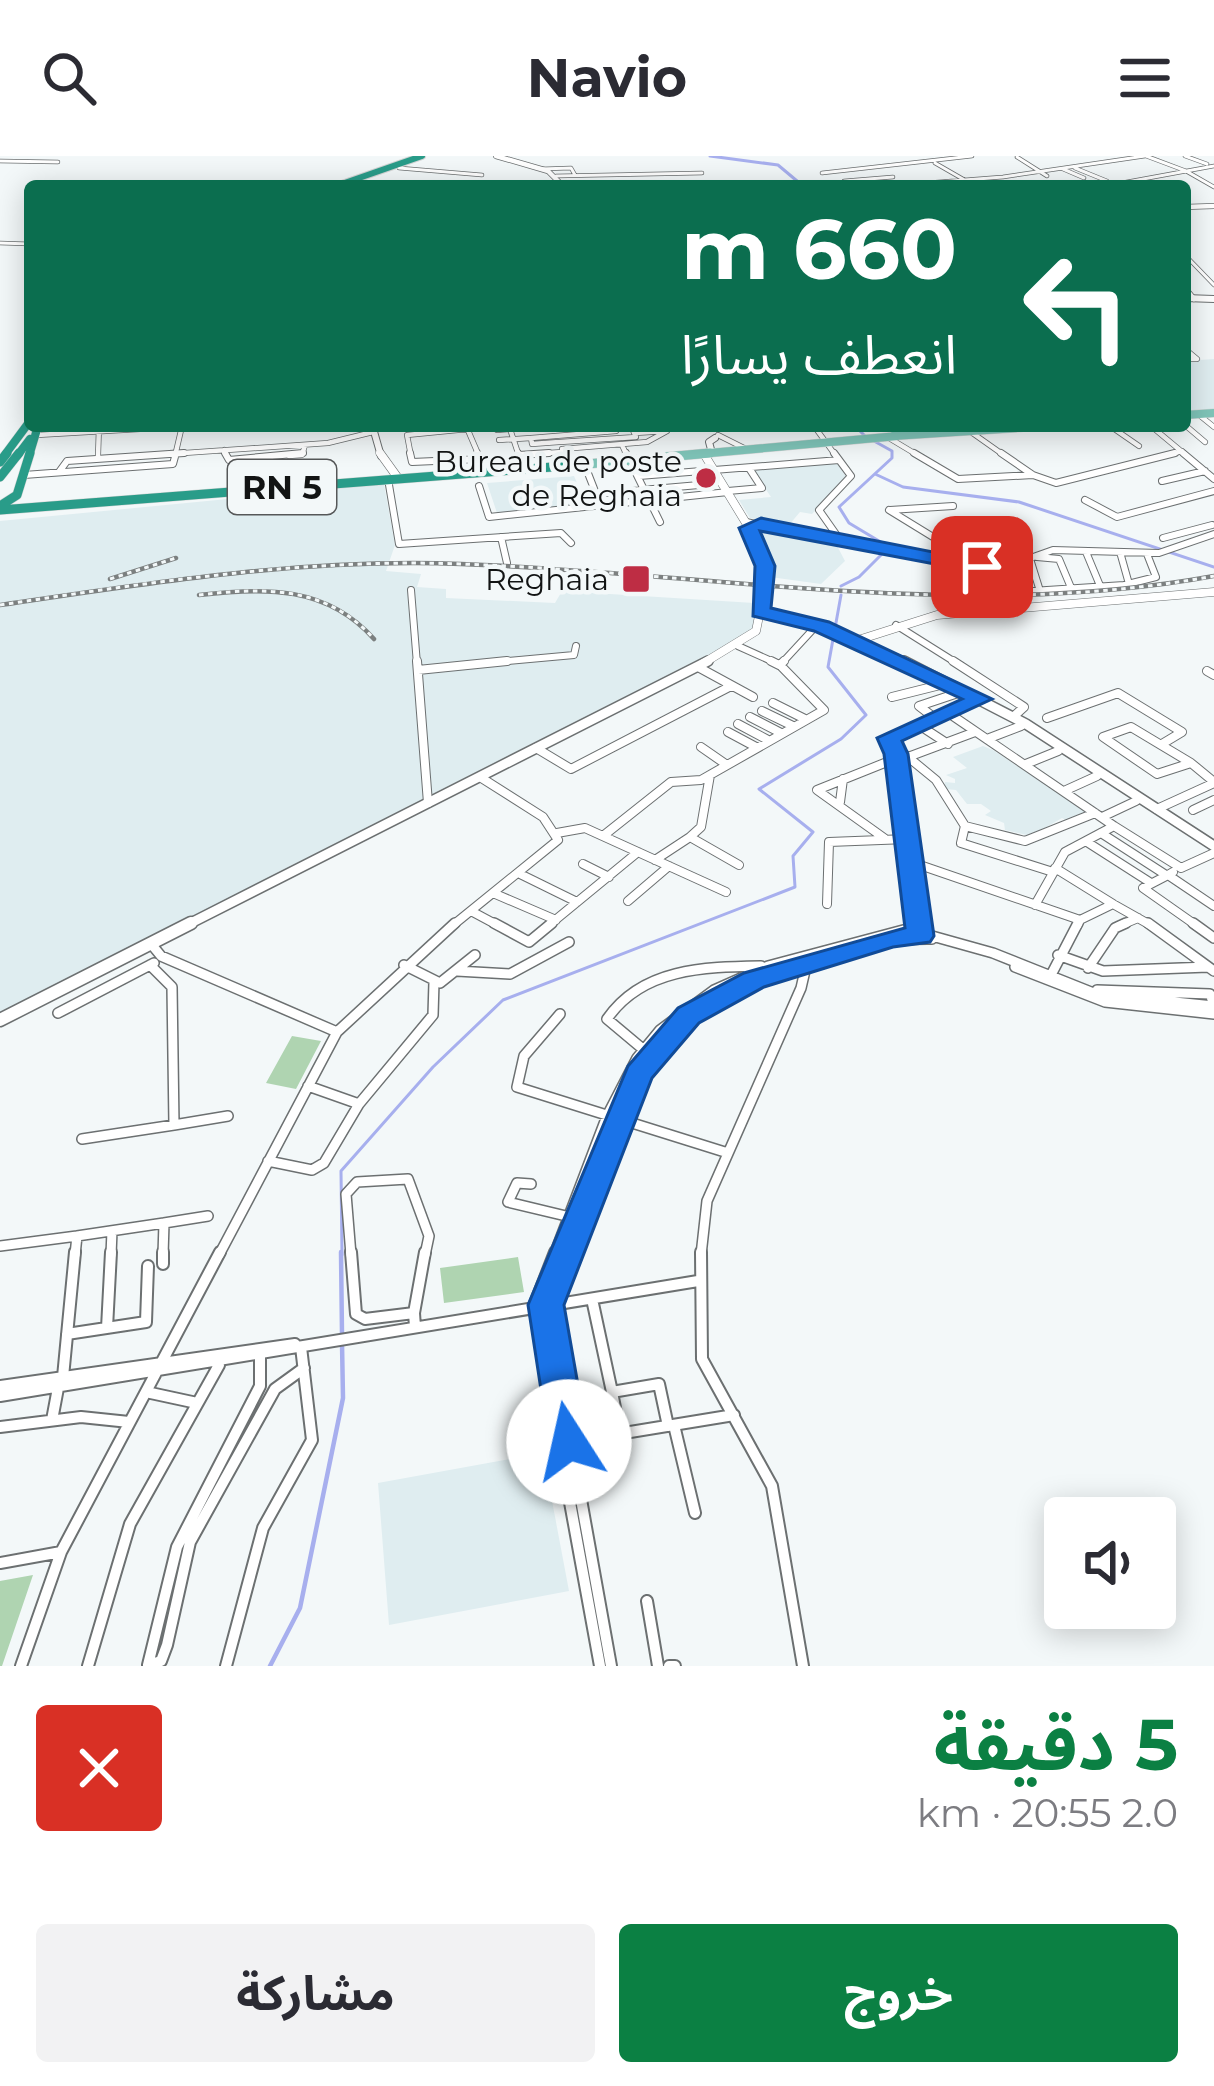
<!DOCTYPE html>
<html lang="ar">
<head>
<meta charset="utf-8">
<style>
	body { margin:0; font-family:Montserrat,"Noto Sans Arabic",sans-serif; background:#f2f2f3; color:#2b2b33; direction:rtl; height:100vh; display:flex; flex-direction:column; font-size:45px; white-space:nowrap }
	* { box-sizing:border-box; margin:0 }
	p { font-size:39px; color:#7c7c81 }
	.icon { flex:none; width:66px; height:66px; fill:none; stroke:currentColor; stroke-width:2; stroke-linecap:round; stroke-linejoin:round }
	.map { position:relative; height:1510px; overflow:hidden; direction:ltr }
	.drawer { display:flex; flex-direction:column; background:#fff; flex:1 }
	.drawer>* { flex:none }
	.hud { position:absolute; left:24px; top:24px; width:1167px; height:252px; border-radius:12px; box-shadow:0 6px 30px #0003; direction:rtl; background:#0b6e4f; color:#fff; overflow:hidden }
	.fabs { position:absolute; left:1044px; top:1341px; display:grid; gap:24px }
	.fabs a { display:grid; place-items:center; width:132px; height:132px; border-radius:12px; background:#fff; box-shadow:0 6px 30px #0003; font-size:60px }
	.pin { position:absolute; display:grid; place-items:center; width:102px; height:102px; color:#fff; margin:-51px; border-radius:24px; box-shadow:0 6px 18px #0006 }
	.me { position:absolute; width:132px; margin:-66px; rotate:350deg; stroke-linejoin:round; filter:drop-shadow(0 0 9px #0008) }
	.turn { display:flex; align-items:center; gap:42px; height:252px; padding:0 36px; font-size:54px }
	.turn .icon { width:156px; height:156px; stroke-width:2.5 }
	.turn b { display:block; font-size:84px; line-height:102px }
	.round { display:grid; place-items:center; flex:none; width:126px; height:126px; border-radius:12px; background:#f2f2f3 }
	.overview { display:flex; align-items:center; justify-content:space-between; height:204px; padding:0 36px }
	h1 { font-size:72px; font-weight:700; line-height:90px; color:#0b8043 }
	.button { display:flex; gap:24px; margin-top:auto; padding:24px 36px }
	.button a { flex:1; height:138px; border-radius:12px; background:#0b8043; color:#fff; font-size:48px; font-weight:700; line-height:138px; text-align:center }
	.button a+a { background:#f2f2f3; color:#2b2b33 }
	header { display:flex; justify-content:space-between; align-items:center; height:156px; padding:0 36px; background:#fff; font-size:54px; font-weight:700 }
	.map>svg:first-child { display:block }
	.built { fill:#dfedf0 }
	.green { fill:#afd4b1 }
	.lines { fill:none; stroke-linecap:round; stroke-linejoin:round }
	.stream-far1 { stroke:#a7afee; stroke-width:3 }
	.stream { stroke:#a7afee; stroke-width:4.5 }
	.street-far5-casing { stroke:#6c7071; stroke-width:4.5 }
	.street-far4-casing { stroke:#6c7071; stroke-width:6 }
	.street-far3-casing { stroke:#6c7071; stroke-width:8 }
	.street-far2-casing { stroke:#6c7071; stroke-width:10 }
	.street-far1-casing { stroke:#6c7071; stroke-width:12 }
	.street-casing { stroke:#6c7071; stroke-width:14 }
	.secondary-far4-casing { stroke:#6c7071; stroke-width:6 }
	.secondary-far3-casing { stroke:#6c7071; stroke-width:8 }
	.secondary-far2-casing { stroke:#6c7071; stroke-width:9 }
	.secondary-far1-casing { stroke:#6c7071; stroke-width:12 }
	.secondary-casing { stroke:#6c7071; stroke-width:15 }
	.primary-far1-casing { stroke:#d4d5d5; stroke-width:9 }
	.primary-casing { stroke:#d4d5d5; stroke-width:10 }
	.highway-far2-casing { stroke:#d4d5d5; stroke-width:8 }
	.highway-far1-casing { stroke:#d4d5d5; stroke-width:9 }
	.highway-casing { stroke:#d4d5d5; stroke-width:10 }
	.street-far5 { stroke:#fff; stroke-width:3 }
	.street-far4 { stroke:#fff; stroke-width:4.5 }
	.street-far3 { stroke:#fff; stroke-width:6 }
	.street-far2 { stroke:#fff; stroke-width:8 }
	.street-far1 { stroke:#fff; stroke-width:9 }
	.street { stroke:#fff; stroke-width:10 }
	.secondary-far4 { stroke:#fff; stroke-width:4.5 }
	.secondary-far3 { stroke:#fff; stroke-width:6 }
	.secondary-far2 { stroke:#fff; stroke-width:8 }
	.secondary-far1 { stroke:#fff; stroke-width:9 }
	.secondary { stroke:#fff; stroke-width:12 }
	.primary-far1 { stroke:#7fc4b8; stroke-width:8 }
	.primary { stroke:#7fc4b8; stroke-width:9 }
	.highway-far2 { stroke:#299c89; stroke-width:6 }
	.highway-far1 { stroke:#299c89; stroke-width:8 }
	.highway { stroke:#299c89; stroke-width:9 }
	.rail-casing { stroke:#7c8080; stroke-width:4.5 }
	.rail { stroke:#f3f8f9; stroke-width:3; stroke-dasharray:4.5; stroke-linecap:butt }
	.secondary-bridge-casing { stroke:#6c7071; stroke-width:9; stroke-linecap:butt }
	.secondary-bridge { stroke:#fff; stroke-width:8 }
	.route { fill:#1a73e8; stroke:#114b97; stroke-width:3 }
	.poi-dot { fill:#be2d44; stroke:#f3f8f9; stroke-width:4.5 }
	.labels { text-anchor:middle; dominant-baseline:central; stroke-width:9; stroke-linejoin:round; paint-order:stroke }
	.far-poi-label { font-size:30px; fill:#121414; stroke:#f3f8f9; text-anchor:end }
	.shield { fill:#f3f8f9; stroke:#565859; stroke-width:3 }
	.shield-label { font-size:33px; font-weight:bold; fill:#121414 }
</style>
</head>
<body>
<header><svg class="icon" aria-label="menu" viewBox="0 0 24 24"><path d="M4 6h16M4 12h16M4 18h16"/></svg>Navio<svg class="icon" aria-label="search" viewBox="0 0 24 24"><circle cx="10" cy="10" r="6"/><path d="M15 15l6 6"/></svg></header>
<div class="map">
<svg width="1214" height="1510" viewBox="0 0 1214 1510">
	<rect width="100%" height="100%" fill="#f3f8f9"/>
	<path class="built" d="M1214,203V254L1185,255V205Z
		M836,306L847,322L812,358L800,356L789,369L750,362L739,344L771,341L752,313Z
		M574,320L588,352L498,360L487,327Z
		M384,328L395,389L386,415L421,418L417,431L446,433V442L555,447L562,435L754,447V470L740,487L0,857V365Z
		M767,375L835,386L845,405L821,428L770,421L759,377Z
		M983,590L993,594L1090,658L1071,667L1062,662L1031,680L1005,674L1004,667L985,659L991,655L981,648H967L956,634L945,633V626L955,627V623L946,619L967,612L953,601Z
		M543,1297L569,1435L389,1469L378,1327Z"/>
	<path class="green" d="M292,880L321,885L296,933L266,927Z
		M518,1101L524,1136L444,1147L440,1112Z
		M33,1419L2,1510H0V1425Z"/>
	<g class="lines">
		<path class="stream-far1" d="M710,0L778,9L803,30
			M855,270L865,280
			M875,318L903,331L1019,346L1214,411
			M841,430L859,421L889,391L849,367L839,351L892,302V295L874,285
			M342,1099L341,1015L433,911L503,844L795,731L793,700L813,676L759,633L841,583L866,559L828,511L841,439"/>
		<path class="stream" d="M341,1096L342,1178
			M270,1510L300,1452L343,1242L342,1187"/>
		<g class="street-far5-casing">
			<path id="street-far5" d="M1146,0L1186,15
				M1185,0L1207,8
				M1017,1L1047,20
				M0,5L58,6
				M935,7L975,30
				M399,12L482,19
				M1075,12L1107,25
				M541,13L571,12L575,19
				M1063,13L1084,22
				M1186,15L1214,31
				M822,17L972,0
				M556,20L702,17
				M844,25L893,21
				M563,29L622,30
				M421,30H477
				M524,30H535
				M887,30L1003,21L1145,0
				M1105,30L1214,10
				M0,87L30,88
				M1185,99L1214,129"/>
		</g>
		<g class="street-far4-casing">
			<path id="street-far4" d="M1185,132L1194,143
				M1185,193L1197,203H1185
				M1198,258L1214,271
				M1185,269L1205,286
				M766,270L814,272
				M814,270L836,300
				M1110,270L1139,290
				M1151,270L1187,300
				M373,272L402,270
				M467,272L479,300
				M510,273L519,300
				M497,274L551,270
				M971,276L1005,300
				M635,277L667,275
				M37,279L192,270
				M718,279L748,294
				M889,282L919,300
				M499,284L531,282
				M559,286L532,288L531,282L616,275L614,270
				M560,286L636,281L631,270
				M622,289L627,300
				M562,293L647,286L667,275L665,270
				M224,294L227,300
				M519,299L562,296
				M98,300L99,270
				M141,300L328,287L373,276
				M175,300L182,270
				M289,300L302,299L305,289
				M411,300L407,279L468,273
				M1163,300L1182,295"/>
		</g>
		<g class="street-far3-casing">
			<path id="street-far3" d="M225,297L229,304L303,297
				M410,297L412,306L480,303
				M477,297L478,316
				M518,297L521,306
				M626,297L660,366
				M834,297L851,320L819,354L838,381
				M914,297L958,323L1033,319L1001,297
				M1183,297L1214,323
				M519,299L549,297
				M584,307L602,353
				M59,316L67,305L184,297
				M24,319L173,308L176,297
				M1033,319L1056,327L1175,297
				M639,320L839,304
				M388,323L399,388L561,377L571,387
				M1162,325L1205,315
				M479,330L489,361L728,336
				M728,335L762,332L749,312
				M607,337L699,329
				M1085,344L1117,361L1214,335
				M889,354L946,389
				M890,354L953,350
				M746,366L923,401H952L969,412L1022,405L1053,394L1159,397L1214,378
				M501,381L507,407
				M1163,382L1212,369
				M996,383L1009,394L952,401L945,391Z
				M1086,396L1101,432
				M1120,396L1129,428
				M1037,401L1059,403L1072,434
				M1030,403L1040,435
				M970,412L979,431
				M991,414L1001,415L1009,434L1016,436L1124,429L1156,421L1147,398
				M411,434L417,508
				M896,469L958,508
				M738,490L778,508
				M476,508L574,499L576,490
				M781,508L817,469"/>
		</g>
		<g class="street-far2-casing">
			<path id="street-far2" d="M417,505L428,647
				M771,505L779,509
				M953,505L1024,551L1013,561
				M698,511L753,541
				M418,514L507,505
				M1207,515L1214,519
				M892,541L948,527
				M773,547L805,563
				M762,555L793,570
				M950,558L1114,670
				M750,561L781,577
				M1047,562L1118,537L1182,576L1162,588
				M936,563L919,550L964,535
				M738,568L768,584
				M922,571L948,588
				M1131,571L1191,607L1157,618L1103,581Z
				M728,576L756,591
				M987,583L1021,570
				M701,591L727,609
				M536,592L571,613L731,530
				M897,592L936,624L965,670L1025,685L1095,657
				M908,601L975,576
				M1191,607L1214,626
				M1026,608L1058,595
				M1064,635L1097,620
				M840,646L843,623
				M1157,653L1214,627
				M1193,654L1214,644
				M1102,661L1136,645
				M965,670L961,687L1053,716
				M557,677L585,672L726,736
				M1101,677L1166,719
				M603,680L671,626L701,624L824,554L780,509L784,505
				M690,681L701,671L710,619
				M884,682L817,634L897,602
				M1087,686L1151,727
				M655,704L690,681L739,709
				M911,706L1080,764L1077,770
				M583,708L609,721
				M1055,712L1113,748
				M1173,716L1168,719L1214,750
				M518,717L577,746
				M1168,719L1143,732L1197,770
				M493,737L556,764
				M628,745L669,710
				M827,748L829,686L907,683
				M1035,749L1065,696L1114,670L1181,712L1214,697
				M471,755L499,770
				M1080,764L1113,748L1152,770
				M452,770L558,684L543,661L480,621
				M548,770L638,696
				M919,770L896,598L888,582L981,543
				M1119,770L1138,762"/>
		</g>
		<g class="street-far1-casing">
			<path id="street-far1" d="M494,767L529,786L552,767
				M918,767L920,779
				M1148,767L1214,815
				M1193,767L1214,782
				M152,789L161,800L337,876
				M1058,799L1103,815L1208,811
				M404,809L440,827L475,799
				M1015,811L1105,846L1214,858
				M1088,812L1115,772L1126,767
				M457,815L510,818L569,786
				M1051,819L1078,767
				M1097,834L1210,838L1214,849
				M58,857L154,807
				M560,858L524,900L517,931L728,997
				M644,894L607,863C642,812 704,811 761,810
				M308,930L359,948
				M174,969L228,960
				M82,983L174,969L172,831L150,809
				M268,1005L312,1014L324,1007L359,948L433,859L434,826
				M531,1028L517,1027L508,1046L566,1060
				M164,1067L208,1060
				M77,1080L164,1067L163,1099
				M0,1090L77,1080L75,1099
				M111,1099L112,1075
				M219,1099L337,876L455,767
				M351,1099L346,1038L357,1026L408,1023L429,1080L425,1099
				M554,1099L607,960L637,902L660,874L714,834L768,810L907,773L993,797L1096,838L1214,850
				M566,1099C627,947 632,861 806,808C849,795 887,782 932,783
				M701,1099L707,1045L801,832L807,806"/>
		</g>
		<g class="street-casing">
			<path id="street" d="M351,1096L356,1158L365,1163L414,1157
				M555,1096L534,1150L600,1510
				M567,1096L546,1149L611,1510
				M701,1096L702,1203L772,1330L803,1510
				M163,1108V1096
				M592,1143L612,1236L659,1228L668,1270
				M414,1157L415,1171
				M414,1157L425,1096
				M107,1172L111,1096
				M67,1178L146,1166L148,1110
				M260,1199V1230L177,1391L148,1509L161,1505L167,1489L190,1386L275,1233L304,1212
				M63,1221L75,1096
				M0,1230L295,1188
				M146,1236L197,1247
				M612,1236L620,1278
				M0,1240L698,1125
				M52,1264L58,1232
				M674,1269L695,1357
				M0,1271L81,1261L129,1266
				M557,1288L734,1259
				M0,1407L61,1396
				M647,1445L658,1510
				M21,1510L61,1396L220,1096
				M88,1510L130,1368L219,1209
				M226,1510L263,1372L312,1284L301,1191
				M669,1510H675"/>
		</g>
		<g class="secondary-far4-casing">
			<path id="secondary-far4" d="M496,0L548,15L563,30
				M1185,51L1214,50"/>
		</g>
		<g class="secondary-far3-casing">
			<path id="secondary-far3" d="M1185,142L1214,143
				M373,272L381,300
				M712,297L709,286L715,282"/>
		</g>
		<g class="secondary-far2-casing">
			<path id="secondary-far2" d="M380,297L398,322
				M704,298L757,385L765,410
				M855,485L937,459L1214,436
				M702,508L756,475L760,455L821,470L911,508"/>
		</g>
		<g class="secondary-far1-casing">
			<path id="secondary-far1" d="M904,505L1026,568L1214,690
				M185,770L708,505"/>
		</g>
		<g class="secondary-casing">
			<path id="secondary" d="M0,864L191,767"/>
		</g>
		<g class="primary-far1-casing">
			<path id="primary-far1" d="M1185,259L1214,257
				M893,280L1047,270
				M677,300L898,280"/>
		</g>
		<g class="primary-casing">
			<path id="primary" d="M565,310L710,297"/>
		</g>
		<g class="highway-far2-casing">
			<path id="highway-far2" d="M336,30L422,0"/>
		</g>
		<g class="highway-far1-casing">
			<path id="highway-far1" d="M4,300L30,265
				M17,300L30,283
				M29,300L38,270"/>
		</g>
		<g class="highway-casing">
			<path id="highway" d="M0,306L7,297
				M0,321L19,297
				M3,348L17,339L30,297
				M0,354L565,310"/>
		</g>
		<use href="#street-far5" class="street-far5"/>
		<use href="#street-far4" class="street-far4"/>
		<use href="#street-far3" class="street-far3"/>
		<use href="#street-far2" class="street-far2"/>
		<use href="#street-far1" class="street-far1"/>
		<use href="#street" class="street"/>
		<use href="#secondary-far4" class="secondary-far4"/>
		<use href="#secondary-far3" class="secondary-far3"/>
		<use href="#secondary-far2" class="secondary-far2"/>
		<use href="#secondary-far1" class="secondary-far1"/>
		<use href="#secondary" class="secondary"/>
		<use href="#primary-far1" class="primary-far1"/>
		<use href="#primary" class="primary"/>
		<use href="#highway-far2" class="highway-far2"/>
		<use href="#highway-far1" class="highway-far1"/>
		<use href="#highway" class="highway"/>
		<g class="rail-casing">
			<path id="rail" d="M110,423L176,402
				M199,439C265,431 327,430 374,483
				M0,449C154,426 306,402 461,408C714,417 963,466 1214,420"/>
		</g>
		<use href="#rail" class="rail"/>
		<g class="secondary-bridge-casing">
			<path id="secondary-bridge" d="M760,455L765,410"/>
		</g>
		<use href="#secondary-bridge" class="secondary-bridge"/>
	</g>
	<path class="route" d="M761,362L989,407L992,411L982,417L760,375L775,410L771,452L829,466L992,543L902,585L908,598L934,780L930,786L893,791L764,831L699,867L652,922L564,1149L588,1286L582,1299L569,1304L555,1299L549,1286L528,1149L628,910L678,852L744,817L905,772L884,598L877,582L962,543L814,475L753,460L755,410L739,372Z"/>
	<g class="poi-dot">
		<circle cx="706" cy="322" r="12"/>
		<rect x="621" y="408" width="30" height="30" rx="6"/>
	</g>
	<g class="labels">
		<g class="far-poi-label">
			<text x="682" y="305">Bureau de poste<tspan x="682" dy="34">de Reghaia</tspan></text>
			<text x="609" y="423">Reghaia</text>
		</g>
		<rect class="shield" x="228" y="304" width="108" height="54" rx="9"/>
		<g class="shield-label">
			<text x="282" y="331">RN 5</text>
		</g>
	</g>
</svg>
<div class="fabs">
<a><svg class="icon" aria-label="sound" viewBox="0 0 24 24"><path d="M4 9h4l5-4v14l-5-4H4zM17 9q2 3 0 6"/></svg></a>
</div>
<div class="pin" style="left:982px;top:411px;background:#d93025"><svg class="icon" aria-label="arrive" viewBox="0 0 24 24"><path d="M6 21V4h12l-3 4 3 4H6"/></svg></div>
<svg class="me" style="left:569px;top:1286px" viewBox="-20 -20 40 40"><circle r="19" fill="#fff"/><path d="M0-13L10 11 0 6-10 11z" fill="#1a73e8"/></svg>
<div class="hud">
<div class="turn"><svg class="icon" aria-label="left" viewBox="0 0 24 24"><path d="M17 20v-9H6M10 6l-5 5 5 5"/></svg><div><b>660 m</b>انعطف يسارًا</div></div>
</div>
</div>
<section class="drawer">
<div class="overview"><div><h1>5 دقيقة</h1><p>2.0 km · 20:55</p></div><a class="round" style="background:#d93025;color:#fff"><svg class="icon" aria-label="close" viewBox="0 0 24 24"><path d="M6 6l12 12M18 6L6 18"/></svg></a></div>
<div class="button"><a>خروج</a><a>مشاركة</a></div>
</section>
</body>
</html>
